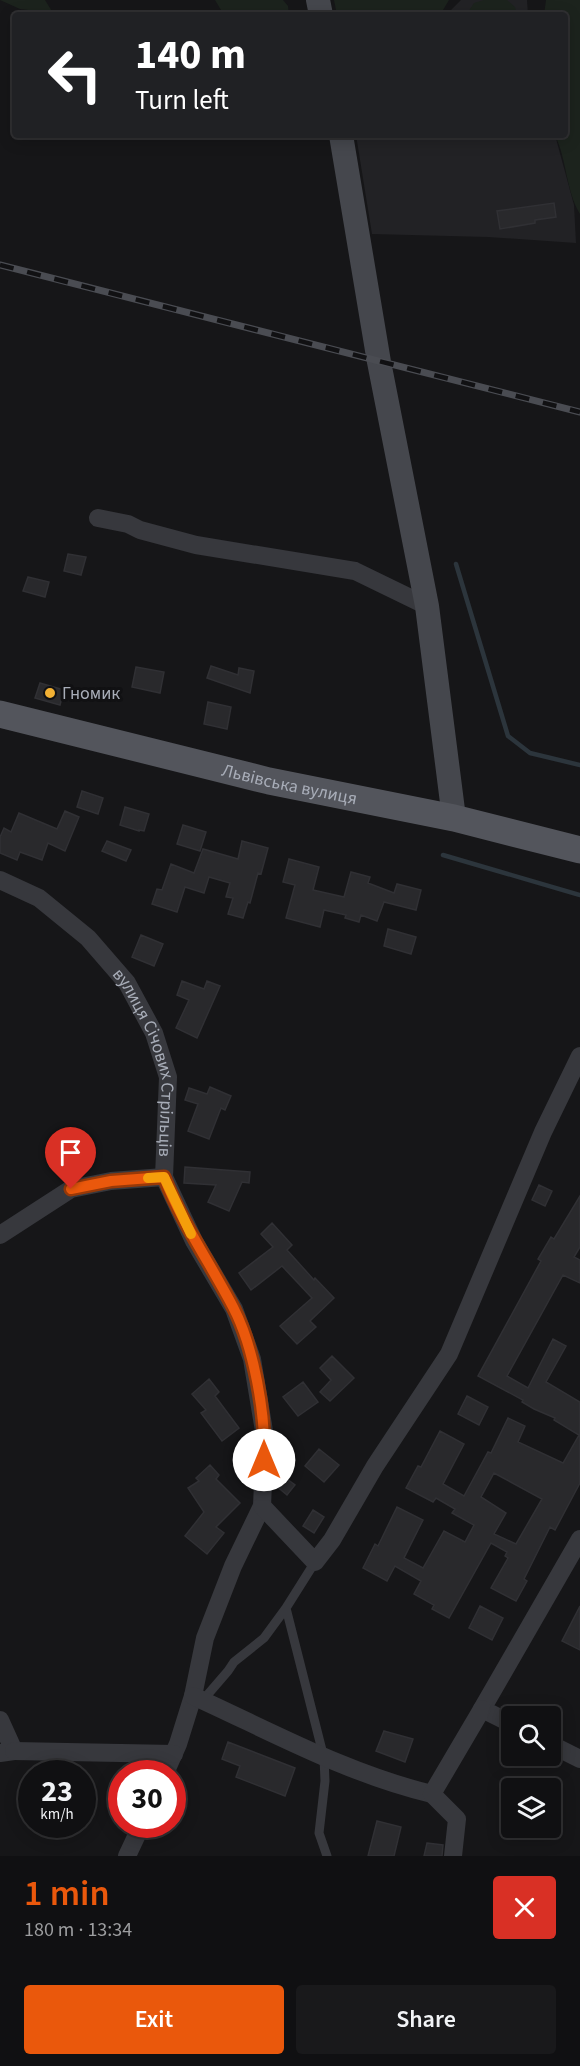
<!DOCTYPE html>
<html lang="en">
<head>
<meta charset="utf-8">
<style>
	body { margin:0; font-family:"Source Sans 3",sans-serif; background:#19191b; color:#f1f3f6; height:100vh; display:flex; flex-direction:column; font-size:22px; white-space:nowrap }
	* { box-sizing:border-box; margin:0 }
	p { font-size:20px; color:#9c9d9f }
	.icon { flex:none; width:33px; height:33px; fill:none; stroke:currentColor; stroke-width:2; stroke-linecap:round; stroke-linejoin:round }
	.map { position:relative; height:1856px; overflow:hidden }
	.panel { display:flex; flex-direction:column; background:#101012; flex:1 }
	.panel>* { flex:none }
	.hud { position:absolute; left:12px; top:12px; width:556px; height:126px; border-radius:6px; box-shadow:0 3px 15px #0003,0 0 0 2px #303032; background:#202124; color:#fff; overflow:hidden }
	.fabs { position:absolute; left:501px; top:1706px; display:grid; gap:12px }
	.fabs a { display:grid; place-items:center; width:60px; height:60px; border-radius:6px; background:#101012; box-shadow:0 3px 15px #0003,0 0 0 2px #303032; font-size:30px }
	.speed { position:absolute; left:18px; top:1760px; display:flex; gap:12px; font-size:30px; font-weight:700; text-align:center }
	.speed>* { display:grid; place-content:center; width:78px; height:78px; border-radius:50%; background:#101012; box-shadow:0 3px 15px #0003,0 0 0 2px #303032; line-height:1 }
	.speed small { font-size:15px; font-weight:400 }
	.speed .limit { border:9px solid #d22; background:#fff; color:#111 }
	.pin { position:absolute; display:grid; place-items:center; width:51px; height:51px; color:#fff; margin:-62px -26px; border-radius:50% 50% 50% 0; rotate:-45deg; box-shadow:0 0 6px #0007 }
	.pin .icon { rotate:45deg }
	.me { position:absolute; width:66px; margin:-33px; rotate:0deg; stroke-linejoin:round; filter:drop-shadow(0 0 4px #0008) }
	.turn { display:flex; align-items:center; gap:21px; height:126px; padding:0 24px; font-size:27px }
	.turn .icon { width:78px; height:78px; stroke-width:2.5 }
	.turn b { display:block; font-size:42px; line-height:51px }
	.round { display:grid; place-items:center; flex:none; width:63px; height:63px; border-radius:6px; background:#19191b }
	.headline { display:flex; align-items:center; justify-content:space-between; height:102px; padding:0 24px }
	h1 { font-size:36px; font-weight:600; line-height:45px; color:#ea580c }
	.action { display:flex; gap:12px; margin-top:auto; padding:12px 24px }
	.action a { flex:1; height:69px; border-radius:6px; background:#ea580c; color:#fff; font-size:24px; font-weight:600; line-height:69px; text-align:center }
	.action a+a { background:#19191b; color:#f1f3f6 }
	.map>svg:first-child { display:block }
	.built { fill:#222225 }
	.green { fill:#1c231d }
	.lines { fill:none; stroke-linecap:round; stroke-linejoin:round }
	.stream { stroke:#2c353c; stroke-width:4.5 }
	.building { fill:#29292c; stroke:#303034; stroke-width:1.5; fill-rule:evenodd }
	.lane { stroke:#37383d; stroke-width:9 }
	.street { stroke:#37383d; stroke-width:18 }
	.secondary { stroke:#45474d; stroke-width:24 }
	.primary { stroke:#53555c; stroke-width:27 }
	.rail-casing { stroke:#4a4c52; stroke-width:7 }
	.rail { stroke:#111113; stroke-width:4.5; stroke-dasharray:14; stroke-linecap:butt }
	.route-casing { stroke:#983908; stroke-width:15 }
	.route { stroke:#ea580c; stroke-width:10 }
	.slow { stroke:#f59e0b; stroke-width:10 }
	.poi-dot { fill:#f2b134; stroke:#111113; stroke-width:2 }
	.labels { text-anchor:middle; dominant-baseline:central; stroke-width:6; stroke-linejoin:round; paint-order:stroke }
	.poi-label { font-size:18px; fill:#a8adb8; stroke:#111113; text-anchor:start }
	.street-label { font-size:18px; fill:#a8adb8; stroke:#111113 }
</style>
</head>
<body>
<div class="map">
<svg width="580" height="1856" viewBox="0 0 580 1856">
	<rect width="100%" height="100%" fill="#161618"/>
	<path class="built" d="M461,0H527L528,15H446Z
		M356,135H555L574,205L576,243L488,237L372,234Z"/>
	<path class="green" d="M0,0H45L53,13L20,9Z
		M215,0H283L288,6L289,15H224Z
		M334,0H449L440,15H341L336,10Z
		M484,0H507L515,7L517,15H466L474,3Z
		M546,0H580V214C566,191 567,160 555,135H566V15H544Z"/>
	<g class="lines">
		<path class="stream" d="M456,564L508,736L530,753L580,765
			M443,855L580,895"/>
	</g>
	<path class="building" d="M554,203L556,217L535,220V223L500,229L497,211Z
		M68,554L86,557L81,575L64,571Z
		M28,577L49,582L45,597L23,591Z
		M211,666L238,675L239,668L254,671L250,693L207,678Z
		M136,667L164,672L160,693L132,687Z
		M40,683L64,690L60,705L35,698Z
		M208,702L231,707L227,729L204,724Z
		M82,791L103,798L98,814L77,807Z
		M125,807L149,814L144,831L139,830V831L120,825Z
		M65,811L79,817L65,851L48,843L42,860L20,852L17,860L0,853V837L4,828L11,832L19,813L57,829Z
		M183,825L206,832L200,851L177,844Z
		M107,841L131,850L126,861L102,851Z
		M242,841L268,848L261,874L258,873L250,903L248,902L243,918L228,914L233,898L226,897L230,883L209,877L204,893L185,887L177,912L152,904L157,889L162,890L171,864L194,873L203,849L238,859Z
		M289,859L319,867L313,890L344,897L351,872L370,877L368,883L394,893L397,884L421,890L416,910L384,902L377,921L361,915L359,922L345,918L346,915L324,910L320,927L286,918L295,885L283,882Z
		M388,929L416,937L411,954L384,946Z
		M141,935L163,944L154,966L132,957Z
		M182,981L204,989L207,981L220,986L197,1038L176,1028L189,1000L177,995Z
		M210,1087L231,1096L225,1110L221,1108L209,1139L188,1131L198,1104L185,1100L189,1088L207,1094Z
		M185,1167L250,1172L249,1183L242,1182L229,1211L208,1202L216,1185L184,1183Z
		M539,1185L552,1191L545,1206L532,1200Z
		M580,1196V1247L574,1257L580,1260V1283L563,1275L507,1376L528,1388L553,1339L566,1346L546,1382L580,1402V1483L555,1530L550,1527L524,1579L527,1581L516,1601L491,1588L508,1558L505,1556L507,1552L491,1543L449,1618L432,1609L434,1605L414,1594L421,1581L395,1566L387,1581L363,1568L375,1544L378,1546L397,1507L423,1520L404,1558L423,1568L444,1531L465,1542L474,1525L452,1513L455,1509L436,1498L433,1502L406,1488L418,1466L421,1467L440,1431L464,1444L443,1484L464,1496L488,1452L491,1453L508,1418L525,1426L518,1442L563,1463L579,1435L554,1420L555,1418L534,1409L522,1402L523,1400L478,1376L541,1261L538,1259L551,1237L554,1239ZM494,1473L542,1499L516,1544L494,1534L506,1513L481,1497Z
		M272,1223L292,1245L287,1250L314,1280L315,1278L334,1298L310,1321L316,1327L297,1344L280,1326L312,1298L282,1266L251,1290L239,1273L273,1247L261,1234Z
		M332,1356L354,1378L330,1401L320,1392L331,1380L320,1368Z
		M209,1379L219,1392L215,1396L239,1428L222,1441L201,1413L206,1410L192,1394Z
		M303,1382L318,1402L298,1416L283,1397Z
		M467,1396L488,1407L479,1425L458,1414Z
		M319,1449L339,1465L324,1482L305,1466Z
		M210,1465L219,1475L216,1479L240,1503L216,1527L224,1533L207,1554L185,1536L204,1512L188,1488L199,1481L196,1478Z
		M283,1476L295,1485L287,1495L275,1485Z
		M313,1510L324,1517L314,1533L303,1526Z
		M480,1606L503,1618L492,1640L469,1628Z
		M580,1606V1650L562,1641Z
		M384,1731L413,1739L405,1762L376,1751Z
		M228,1742L295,1768L285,1796L236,1777L240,1766L222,1759Z
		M377,1821L401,1827L394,1856H368Z
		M427,1843L443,1845L442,1856H424Z"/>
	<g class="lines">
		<path class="lane" d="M315,1562L286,1608L324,1758L325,1781L319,1833L327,1856
			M203,1700L228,1671L234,1662L264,1638L286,1608"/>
		<g class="street">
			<path d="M98,518L128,524L140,530L196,545L355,571L427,606"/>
			<path id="s1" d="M0,880L39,898L88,938L127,983L154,1033L168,1077L164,1177L194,1241L234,1309L252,1359L265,1437L262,1506L233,1566L205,1638L193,1696L178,1744L165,1773"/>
			<path d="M0,1235L71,1189L111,1181L164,1177"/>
			<path d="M262,1506L315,1562L332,1540L375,1466L449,1354L543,1132L580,1056"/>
			<path d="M193,1696C272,1732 348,1774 432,1794"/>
			<path d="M0,1720L14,1751L0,1753"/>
			<path d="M512,1724L482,1709L580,1539"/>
			<path d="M550,1744L580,1759"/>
			<path d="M14,1751L174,1754"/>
			<path d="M127,1856L142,1824"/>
			<path d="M453,1856L457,1819L432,1794L482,1709"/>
		</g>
		<path class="secondary" d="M318,0L321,15
			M341,135L379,362L427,606L454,818"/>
		<path class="primary" id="s2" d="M0,714L269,781L454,818L580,850"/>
		<g class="rail-casing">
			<path id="rail" d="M0,265L580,412"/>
		</g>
		<use href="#rail" class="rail"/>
	</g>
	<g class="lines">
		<g class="route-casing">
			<path id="route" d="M71,1189L111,1181L164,1177C182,1223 210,1263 233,1307C254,1347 266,1415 264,1460"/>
		</g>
		<use href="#route" class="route"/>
		<path class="slow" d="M148,1178L164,1177L191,1234"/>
	</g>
	<circle class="poi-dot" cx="50" cy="693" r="6"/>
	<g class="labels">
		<g class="poi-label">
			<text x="62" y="693">Гномик</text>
		</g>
		<g class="street-label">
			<text stroke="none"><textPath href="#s2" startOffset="298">Львівська вулиця</textPath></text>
			<text stroke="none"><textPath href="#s1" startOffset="249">вулиця Січових Стрільців</textPath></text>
		</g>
	</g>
</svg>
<div class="fabs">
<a><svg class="icon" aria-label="search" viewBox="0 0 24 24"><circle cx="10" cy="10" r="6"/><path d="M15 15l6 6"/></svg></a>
<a><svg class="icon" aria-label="layers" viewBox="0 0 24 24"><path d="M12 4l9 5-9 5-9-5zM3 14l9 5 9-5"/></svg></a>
</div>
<div class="speed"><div>23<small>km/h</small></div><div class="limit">30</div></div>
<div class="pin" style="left:71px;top:1189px;background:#d93025"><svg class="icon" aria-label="arrive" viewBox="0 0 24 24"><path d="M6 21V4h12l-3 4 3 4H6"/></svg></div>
<svg class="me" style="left:264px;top:1460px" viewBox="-20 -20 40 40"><circle r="19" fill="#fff"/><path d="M0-13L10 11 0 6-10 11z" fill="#ea580c"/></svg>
<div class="hud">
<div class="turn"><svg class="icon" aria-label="left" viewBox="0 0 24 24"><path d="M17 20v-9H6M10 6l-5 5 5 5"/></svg><div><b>140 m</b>Turn left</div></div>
</div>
</div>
<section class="panel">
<div class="headline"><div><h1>1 min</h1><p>180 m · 13:34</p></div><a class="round" style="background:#d93025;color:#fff"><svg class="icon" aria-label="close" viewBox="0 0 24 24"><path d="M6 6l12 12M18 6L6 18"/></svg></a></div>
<div class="action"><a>Exit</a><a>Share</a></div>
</section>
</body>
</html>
